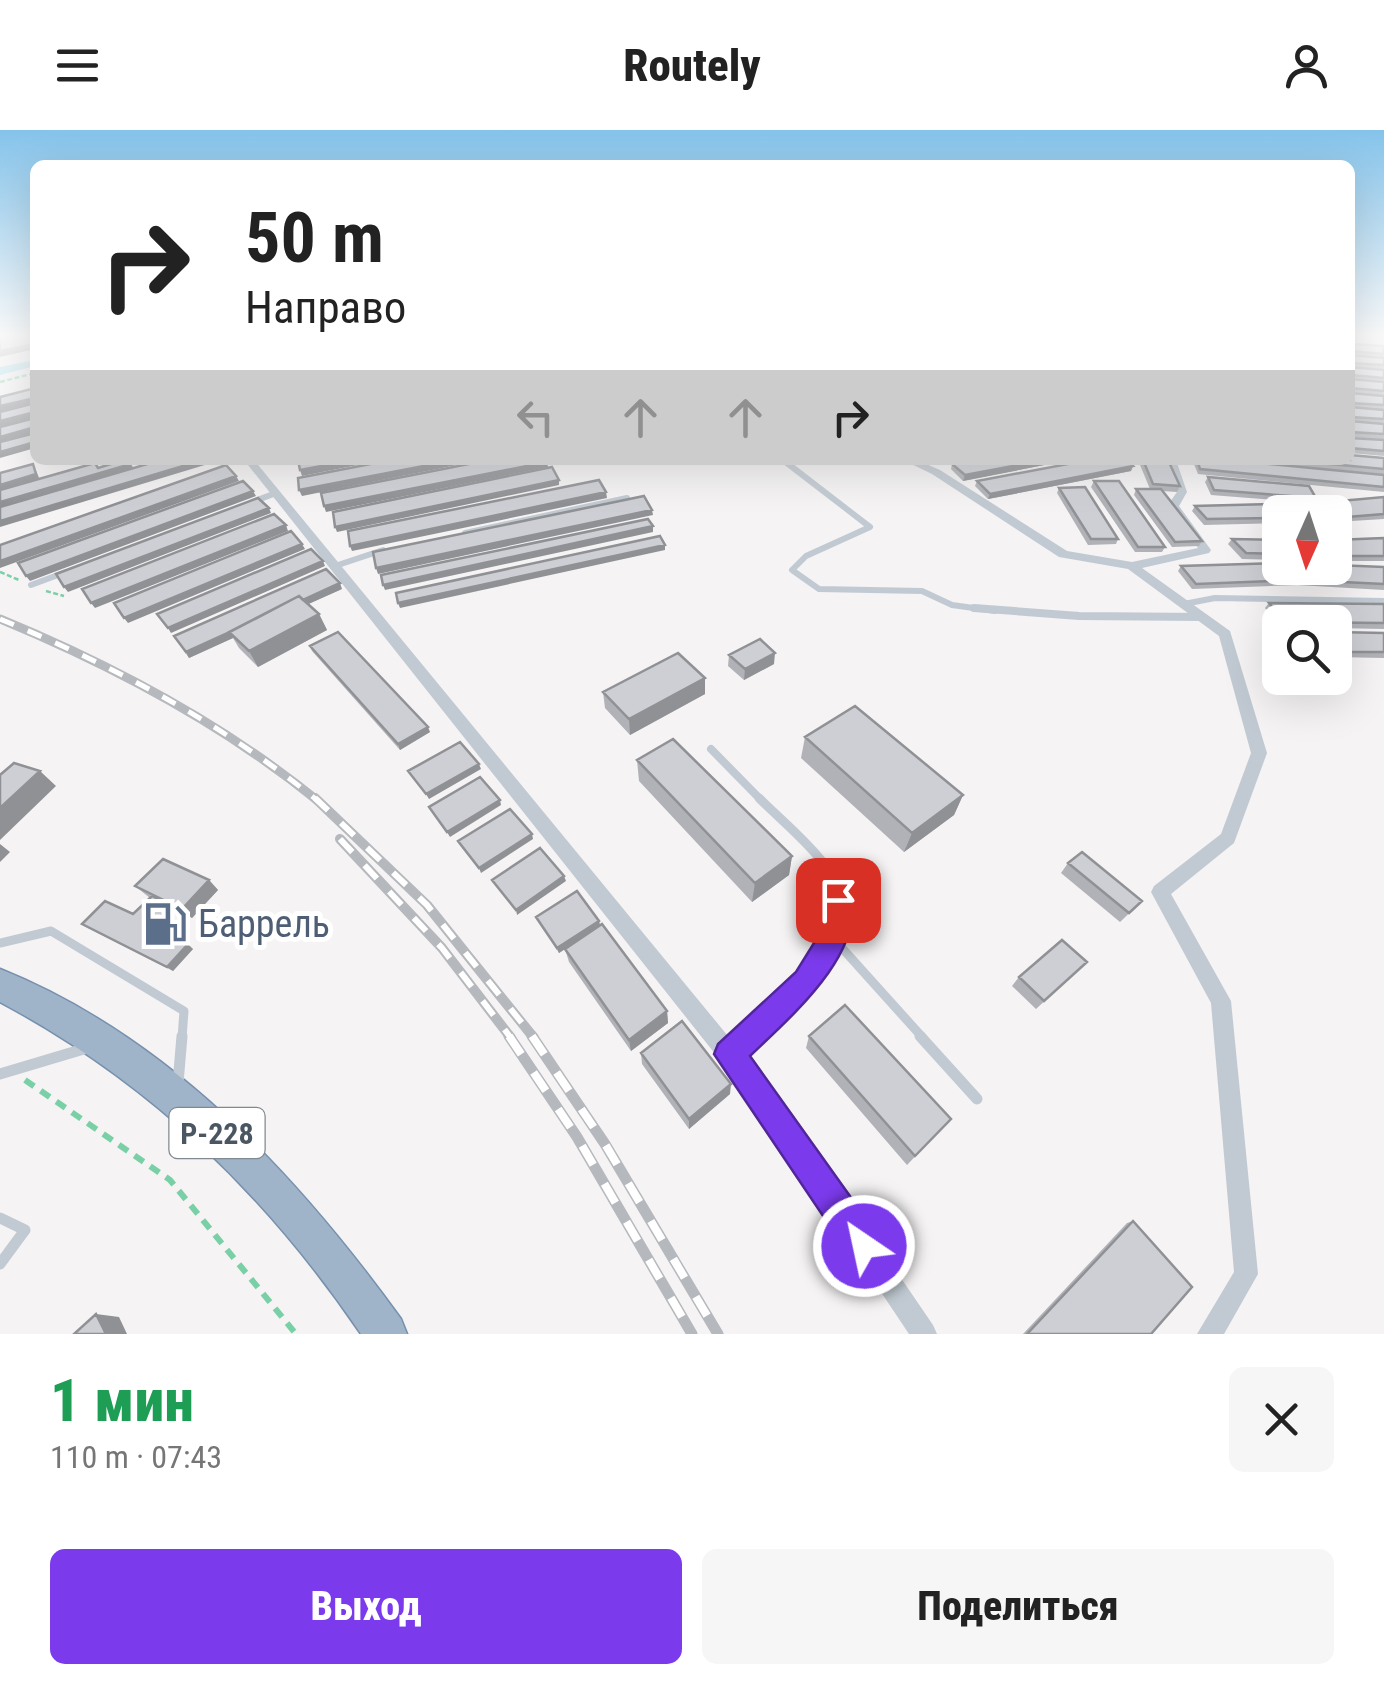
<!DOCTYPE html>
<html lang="ru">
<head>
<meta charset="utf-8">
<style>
	body { margin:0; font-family:"Roboto Condensed",sans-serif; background:#f6f6f6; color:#222; height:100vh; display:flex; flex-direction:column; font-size:38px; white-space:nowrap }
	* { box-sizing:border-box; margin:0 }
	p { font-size:32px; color:#767676 }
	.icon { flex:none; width:55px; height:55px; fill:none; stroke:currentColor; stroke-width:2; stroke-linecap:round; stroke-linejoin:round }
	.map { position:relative; height:1204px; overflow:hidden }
	.drawer { display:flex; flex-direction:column; background:#fff; flex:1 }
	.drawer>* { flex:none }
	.guide { position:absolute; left:30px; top:30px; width:1325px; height:305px; border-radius:15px; box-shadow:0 10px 40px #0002; background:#fff; color:#222; overflow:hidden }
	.needle { width:65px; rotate:183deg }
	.fabs { position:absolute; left:1262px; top:365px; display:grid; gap:20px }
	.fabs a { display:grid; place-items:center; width:90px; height:90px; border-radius:15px; background:#fff; box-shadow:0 10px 40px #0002; font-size:50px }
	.pin { position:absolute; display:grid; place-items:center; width:85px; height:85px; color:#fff; margin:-42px; border-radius:20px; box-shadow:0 5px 15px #0006 }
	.me { position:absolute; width:110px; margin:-55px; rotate:326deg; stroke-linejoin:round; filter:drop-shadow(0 0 8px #0008) }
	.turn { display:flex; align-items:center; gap:35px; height:210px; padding:0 50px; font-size:45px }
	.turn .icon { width:130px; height:130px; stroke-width:2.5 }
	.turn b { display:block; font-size:70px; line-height:85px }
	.lanes { display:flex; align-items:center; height:95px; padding:0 50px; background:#0003; justify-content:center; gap:50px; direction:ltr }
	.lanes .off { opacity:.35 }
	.round { display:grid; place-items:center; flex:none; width:105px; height:105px; border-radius:15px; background:#f6f6f6 }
	.head { display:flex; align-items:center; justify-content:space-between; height:170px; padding:0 50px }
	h1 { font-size:60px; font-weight:800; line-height:75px; color:#1e9e55 }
	.button { display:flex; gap:20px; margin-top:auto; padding:20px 50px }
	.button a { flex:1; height:115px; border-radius:15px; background:#7c3aed; color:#fff; font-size:40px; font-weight:800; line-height:115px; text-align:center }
	.button a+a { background:#f6f6f6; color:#222 }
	header { display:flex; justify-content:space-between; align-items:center; height:130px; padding:0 50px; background:#fff; font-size:45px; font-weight:800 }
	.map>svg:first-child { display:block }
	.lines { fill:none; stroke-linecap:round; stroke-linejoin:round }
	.canal { fill:#90daee; fill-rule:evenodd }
	.trunk-casing { stroke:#7690ad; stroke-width:3 }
	.path-far1 { stroke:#7ad0a6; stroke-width:2.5; stroke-dasharray:5 2.5; stroke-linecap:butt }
	.path { stroke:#7ad0a6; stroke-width:6; stroke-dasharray:11 8; stroke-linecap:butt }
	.service-far3 { stroke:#c1cad2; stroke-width:6 }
	.service-far2 { stroke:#c1cad2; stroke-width:8 }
	.service-far1 { stroke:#c1cad2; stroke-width:9 }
	.service { stroke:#c1cad2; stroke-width:11 }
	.minor { fill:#c1cad2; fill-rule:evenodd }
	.trunk { fill:#9fb4c9; fill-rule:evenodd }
	.rail-far2-casing { stroke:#b5b8bd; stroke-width:9 }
	.rail-far1-casing { stroke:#b5b8bd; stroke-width:10 }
	.rail-casing { stroke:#b5b8bd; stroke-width:11 }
	.rail-far2 { stroke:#fff; stroke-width:5; stroke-dasharray:15; stroke-linecap:butt }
	.rail-far1 { stroke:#fff; stroke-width:6; stroke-dasharray:18; stroke-linecap:butt }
	.rail { stroke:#fff; stroke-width:8; stroke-dasharray:22; stroke-linecap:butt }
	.wall { fill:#b0b2b7 }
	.shaded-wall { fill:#909195 }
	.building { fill:#cdcfd5; stroke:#909195; stroke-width:2.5 }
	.route { fill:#7c3aed; stroke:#51269a; stroke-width:2.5 }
	.labels { text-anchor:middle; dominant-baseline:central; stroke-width:10; stroke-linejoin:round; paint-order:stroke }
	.shield { fill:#fff; stroke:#808990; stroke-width:2.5 }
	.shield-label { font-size:30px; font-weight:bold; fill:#4a5661 }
	.near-service-label { font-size:38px; fill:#4e5e75; stroke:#fff; text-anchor:start }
</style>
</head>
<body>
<header><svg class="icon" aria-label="menu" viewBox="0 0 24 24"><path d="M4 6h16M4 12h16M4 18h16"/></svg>Routely<svg class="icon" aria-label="person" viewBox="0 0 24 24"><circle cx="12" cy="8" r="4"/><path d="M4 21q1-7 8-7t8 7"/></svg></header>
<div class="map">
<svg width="1384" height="1204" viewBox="0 0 1384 1204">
	<rect width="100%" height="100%" fill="#f5f3f3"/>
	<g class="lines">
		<path class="canal" d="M35,230V236L0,245V237Z"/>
		<g class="trunk-casing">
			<path id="trunk" d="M0,839C169,907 297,1045 401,1189L407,1204H361C266,1064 150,952 0,872Z"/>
		</g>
		<path class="path-far1" d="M0,252L35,243
			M0,442L19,450
			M46,461L64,466"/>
		<path class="path" d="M25,950L170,1050L296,1204"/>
		<path class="service-far3" d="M783,330L870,397L806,426L792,440L819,459L922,461L952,475L995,481
			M252,372L276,363
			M465,403L627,368
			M335,436L383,420
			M31,455L66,442
			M1184,474L1215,468L1384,471"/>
		<path class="service-far2" d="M974,478L1079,486L1202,487
			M711,619L762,671"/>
		<path class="service-far1" d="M833,808L923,908
			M0,813L51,801L184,881L182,908
			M746,908C788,869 873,800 825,735C807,711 781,690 759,668"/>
		<path class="service" d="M920,906L977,969
			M733,921L749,906
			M0,944L87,918
			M178,953L182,906
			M0,1088L25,1100L0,1134"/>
		<path class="minor" d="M244,330H254L774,962L933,1195L937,1204H909L758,978Z
			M903,330H917L940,340L1067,421L1132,432L1198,418L1167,376L1177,362L1166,330H1176L1187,362L1179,376L1211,420L1209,423L1142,438L1230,501L1267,623L1234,713L1171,764L1231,871L1258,1144L1224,1204H1197L1234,1142L1211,873L1151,762L1154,756L1221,704L1251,623L1219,506L1128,439L1059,427L932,344Z"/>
		<use href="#trunk" class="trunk"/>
		<g class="rail-far2-casing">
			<path id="rail-far2" d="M0,489C114,536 222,593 318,671"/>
		</g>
		<g class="rail-far1-casing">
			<path id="rail-far1" d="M315,668L427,775L534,908
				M340,709L442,818L511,908"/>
		</g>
		<g class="rail-casing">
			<path id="rail" d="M509,906L577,1007L692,1204
				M532,906L605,1014L718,1204"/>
		</g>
		<use href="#rail-far2" class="rail-far2"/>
		<use href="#rail-far1" class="rail-far1"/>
		<use href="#rail" class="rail"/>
	</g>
	<path class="wall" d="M1350,214L1384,216V310L1350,307Z
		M1350,308L1384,310V326L1350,323Z
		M1384,328V345L1229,330H1350Z
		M972,330H1070L963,351L951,339L952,334Z
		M1138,330H1168L1180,356L1177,362L1162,361L1202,411L1199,416L1172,417L1134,365L1136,359H1150Z
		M1194,330H1227L1384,345V362L1198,344L1193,332Z
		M1133,336L1131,341L988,369L975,356L977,351Z
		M1208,347L1316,368L1313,373L1211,365L1205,352Z
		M1094,351L1165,417L1162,422H1135L1091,357Z
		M1059,358L1118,409L1116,414L1088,415L1057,363Z
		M1384,367V389L1335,392V382H1280V393L1204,395L1192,381L1195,376L1318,373Z
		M1384,408V431H1335V410Z
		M1232,409L1280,410V430L1242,429L1228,414Z
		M1181,436L1384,437V460L1297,455L1192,459L1178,441Z
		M342,459L308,474L319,484L327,500L258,537L239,518L233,508L189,528L174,506Z
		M1269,473L1384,474V499L1335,498V492H1280V497L1265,478Z
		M1335,502L1384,503V528L1335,527Z
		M310,516L430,602L400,620L312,521Z
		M729,525L774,534L744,550L728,536Z
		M603,562L705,564L630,605L605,578Z
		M805,607L963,665L954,685L904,722L801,628Z
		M637,630L792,726L789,745L752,772L639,651Z
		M1068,733L1142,771L1120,792L1061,743Z
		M209,750L218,760L192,788L176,780L158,800L193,819L173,841L88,798L82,794L133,784L150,768L135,756Z
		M536,787L599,791L600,795L667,881L668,893L631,921L569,832L565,819L559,823Z
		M1087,832L1036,879L1012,856L1019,847Z
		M809,906L951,989L907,1035L806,918Z
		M641,923L730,964L689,999L642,934Z
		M1133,1091L1151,1204H1023L1127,1093Z"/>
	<path class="shaded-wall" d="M35,214V219L0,227V221Z
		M35,268V274L0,282V276Z
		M35,282V288L0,297V291Z
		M35,297V303L0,313V307Z
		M35,312V318L0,328V322Z
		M203,330L218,331L0,397V391Z
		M354,330H383L302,346L300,340Z
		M455,330H482L302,366L299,360Z
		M928,330H949L927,334Z
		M1045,330H1070L963,351L965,345Z
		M547,332L548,337L326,382L324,376Z
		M33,334L40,350L0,361V355Z
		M131,334L134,339L0,378V372Z
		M1133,336L1131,341L988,369L990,364Z
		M236,346L239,351L0,438V431Z
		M559,350V355L337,402L335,397Z
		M253,361L256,366L30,451L26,446Z
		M606,362L607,368L352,421L350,416Z
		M269,378L271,383L68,462L64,457Z
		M652,380L653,385L378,444L376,438Z
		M286,395L288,401L95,478L91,473Z
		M653,396V402L385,460L383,455Z
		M302,414L305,419L128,493L124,488Z
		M665,415V420L400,478L398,473Z
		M323,431L325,436L171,503L168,498Z
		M340,453L342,459L235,507L230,502Z
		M319,484L327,500L258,537L249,521Z
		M230,502L233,508L189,528L186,522Z
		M775,523L774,534L744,550L745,539Z
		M705,548V564L630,605L629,589Z
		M428,597L430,602L400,620L398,614Z
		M479,634L481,639L429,669L426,664Z
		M40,641L56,656L0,710V678Z
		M963,665L954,685L904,722L912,703Z
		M500,670L501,675L450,707L447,702Z
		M532,704L533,709L481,743L479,738Z
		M0,714L10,722L0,732Z
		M792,726L789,745L752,772L755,753Z
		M564,746L566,751L517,785L516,780Z
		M209,750L218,760L192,788L182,779Z
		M171,776L176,780L156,801L151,796Z
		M599,791L600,796L559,823L557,818Z
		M188,814L193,819L173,841L167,837Z
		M667,881L668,893L631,921L629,910Z
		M731,954L730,964L689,999V989Z
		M96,1184L119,1187L127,1204H106Z"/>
	<path class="building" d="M0,206H35V214L0,221Z
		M1350,214L1384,216V224L1350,221Z
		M1350,225L1384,228V235L1350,233Z
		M1350,237L1384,240V248L1350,245Z
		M1350,249L1384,252V261L1350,258Z
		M35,258V268L0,276V267Z
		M1350,263L1384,266V275L1350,273Z
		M35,273V282L0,291V282Z
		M1350,277L1384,280V289L1350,287Z
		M35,288V297L0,307V297Z
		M1350,291L1384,294V304L1350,302Z
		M35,303V312L0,322V312Z
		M1350,308L1384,310V321L1350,318Z
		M1350,325L1384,328V339L1287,330H1350Z
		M124,330H129L131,334L0,372V360L95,333L98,338Z
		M161,330H203L0,391V377Z
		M298,330H354L300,340Z
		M391,330H455L299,360L298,348Z
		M489,330H546L547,332L324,376L321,363Z
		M972,330H1045L965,345L952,334Z
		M1089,330H1126L1133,336L990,364L977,351Z
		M1143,330H1168L1180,356L1153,354Z
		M1197,330H1227L1384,345V357L1200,339Z
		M33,334L36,344L0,355V343Z
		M226,335L236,346L0,431V415Z
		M552,337L559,350L335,397L333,382Z
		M1208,347L1309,356L1316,368L1214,360Z
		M599,350L606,362L350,416L348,401Z
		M243,351L253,361L26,446L18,433Z
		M1094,351H1119L1165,417H1138Z
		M1085,357L1118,409H1091L1059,358Z
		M1136,359H1161L1202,411L1175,412Z
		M644,366L652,380L376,438L373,422Z
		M1384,367V384L1347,387H1335V382H1280V388L1207,389L1195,376L1318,373Z
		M258,368L269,378L64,457L56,444Z
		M274,384L286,395L91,473L82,459Z
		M648,389L653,396L383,455L381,445Z
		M291,401L302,414L124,488L114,473Z
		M660,406L665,415L398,473L396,463Z
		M1384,408V426H1335V410Z
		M1232,409L1280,410V424L1246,423Z
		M311,419L323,431L168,498L157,484Z
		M1280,433V438H1335V435L1384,437V454L1301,450L1196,454L1181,436Z
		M326,439L340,453L303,470L299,466L230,502L186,522L174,506Z
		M299,466L319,484L249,521L229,502Z
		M1269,473L1384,474V493L1284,492Z
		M338,502L428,597L398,614L310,516Z
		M1335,502L1384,503V522H1335Z
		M760,509L775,523L745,539L729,525Z
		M678,523L705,548L629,589L603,562Z
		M855,576L963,665L912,703L805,607Z
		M673,609L792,726L755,753L637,630Z
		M460,612L479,634L426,664L408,641Z
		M14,633L40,641L0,678V645Z
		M480,647L500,670L447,702L429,677Z
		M510,679L532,704L479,738L458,711Z
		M540,718L564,746L516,780L492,750Z
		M1082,722L1142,771L1129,783L1068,733Z
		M163,729L209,750L182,779L135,756Z
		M577,761L599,791L557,818L536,787Z
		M152,766L171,776L151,796L188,814L167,837L82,794L105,771L133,784Z
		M602,794L667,881L629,910L565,819Z
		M1062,810L1087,832L1044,871L1019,847Z
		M845,875L951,989L915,1026L809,906Z
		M682,891L731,954L689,989L641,923Z
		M1133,1091L1192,1157L1151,1204H1027Z
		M96,1184L106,1204H74Z"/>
	<linearGradient id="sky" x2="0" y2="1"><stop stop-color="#85c3ea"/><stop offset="0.55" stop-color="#fafafa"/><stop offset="1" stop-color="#fafafa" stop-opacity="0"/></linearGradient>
	<rect width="1384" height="374" fill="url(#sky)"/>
	<path class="route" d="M838,758L847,761C873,818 786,891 750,926L877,1104L883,1116L877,1129L864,1134L852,1129L714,924L718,914L796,842L819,805L828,761Z"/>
	<defs>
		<g id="fuel-bare" transform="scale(3.45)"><path d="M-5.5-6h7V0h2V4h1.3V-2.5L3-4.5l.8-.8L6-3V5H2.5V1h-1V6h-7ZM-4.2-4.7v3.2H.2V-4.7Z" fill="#5c6f8a" stroke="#fff" stroke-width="2.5" paint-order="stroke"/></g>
	</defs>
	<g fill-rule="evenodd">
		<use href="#fuel-bare" x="165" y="794"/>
	</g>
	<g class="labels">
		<rect class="shield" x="169.5" y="978" width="95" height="50" rx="8"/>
		<g class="shield-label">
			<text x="217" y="1003">Р-228</text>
		</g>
		<g class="near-service-label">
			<text x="198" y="794">Баррель</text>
		</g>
	</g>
</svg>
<div class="fabs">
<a><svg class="needle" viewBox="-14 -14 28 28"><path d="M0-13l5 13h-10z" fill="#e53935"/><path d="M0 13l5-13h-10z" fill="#767676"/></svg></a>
<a><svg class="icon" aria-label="search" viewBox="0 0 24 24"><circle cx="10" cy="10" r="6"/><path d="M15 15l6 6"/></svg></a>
</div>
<div class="pin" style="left:838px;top:770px;background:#d93025"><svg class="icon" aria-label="arrive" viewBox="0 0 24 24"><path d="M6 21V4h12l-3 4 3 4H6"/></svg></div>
<svg class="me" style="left:864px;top:1116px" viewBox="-20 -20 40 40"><circle r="17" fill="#7c3aed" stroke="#fff" stroke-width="3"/><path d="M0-11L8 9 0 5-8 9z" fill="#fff"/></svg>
<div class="guide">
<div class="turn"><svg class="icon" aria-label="right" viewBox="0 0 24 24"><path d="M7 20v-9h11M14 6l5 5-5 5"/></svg><div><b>50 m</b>Направо</div></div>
<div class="lanes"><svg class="icon off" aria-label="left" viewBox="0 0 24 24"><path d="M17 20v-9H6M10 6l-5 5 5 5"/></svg><svg class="icon off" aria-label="ahead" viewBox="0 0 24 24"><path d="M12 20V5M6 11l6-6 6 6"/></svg><svg class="icon off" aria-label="ahead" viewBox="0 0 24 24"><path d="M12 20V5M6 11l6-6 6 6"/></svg><svg class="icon" aria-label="right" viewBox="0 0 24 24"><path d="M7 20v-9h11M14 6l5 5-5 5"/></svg></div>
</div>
</div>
<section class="drawer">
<div class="head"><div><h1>1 мин</h1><p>110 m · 07:43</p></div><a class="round"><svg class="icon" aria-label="close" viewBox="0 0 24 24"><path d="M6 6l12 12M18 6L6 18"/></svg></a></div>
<div class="button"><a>Выход</a><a>Поделиться</a></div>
</section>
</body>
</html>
